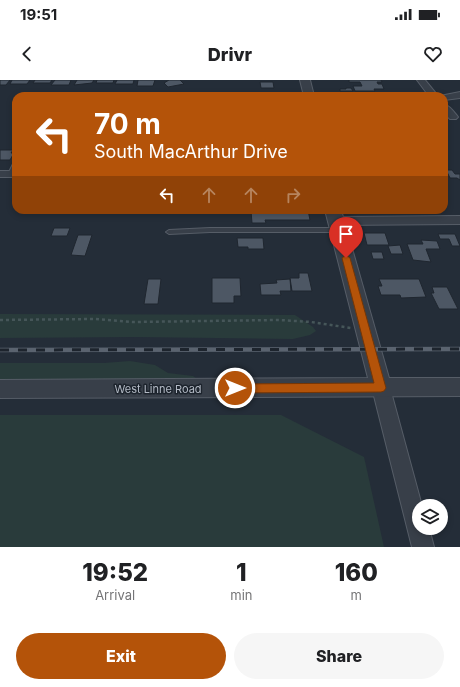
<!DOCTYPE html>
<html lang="en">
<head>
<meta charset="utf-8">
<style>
	body { margin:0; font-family:Inter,sans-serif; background:#f6f6f6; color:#202124; height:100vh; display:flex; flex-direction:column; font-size:15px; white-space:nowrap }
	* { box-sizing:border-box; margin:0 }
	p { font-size:13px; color:#757577 }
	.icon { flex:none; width:22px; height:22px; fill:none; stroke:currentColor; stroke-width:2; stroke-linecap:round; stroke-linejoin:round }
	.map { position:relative; height:467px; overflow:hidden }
	.side { display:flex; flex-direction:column; background:#fff; flex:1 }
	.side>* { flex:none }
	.guide { position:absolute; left:12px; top:12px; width:436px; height:122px; border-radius:12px; box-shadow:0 2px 6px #0003; background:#b45309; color:#fff; overflow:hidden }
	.buttons { position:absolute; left:412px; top:419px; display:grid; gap:8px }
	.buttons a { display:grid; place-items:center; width:36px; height:36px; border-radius:50%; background:#fff; box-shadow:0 2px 6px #0003; font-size:20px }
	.pin { position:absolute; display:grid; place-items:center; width:34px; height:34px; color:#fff; margin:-41px -17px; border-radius:50% 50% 50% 0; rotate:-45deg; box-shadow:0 0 4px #0007 }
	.pin .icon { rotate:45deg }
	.me { position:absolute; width:44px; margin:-22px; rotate:90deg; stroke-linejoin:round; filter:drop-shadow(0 0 3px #0008) }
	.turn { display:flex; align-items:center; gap:14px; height:84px; padding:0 16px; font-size:18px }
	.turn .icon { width:52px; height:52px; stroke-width:2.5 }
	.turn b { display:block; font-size:28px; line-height:34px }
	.lanes { display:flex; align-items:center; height:38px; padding:0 16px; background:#0003; justify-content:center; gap:20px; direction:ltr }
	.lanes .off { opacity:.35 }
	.eta { display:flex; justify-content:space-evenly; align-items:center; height:68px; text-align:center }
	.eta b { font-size:24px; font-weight:800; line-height:28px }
	.action { display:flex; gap:8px; margin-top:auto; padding:8px 16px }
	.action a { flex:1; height:46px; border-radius:24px; background:#b45309; color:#fff; font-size:16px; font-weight:800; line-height:46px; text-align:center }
	.action a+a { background:#f6f6f6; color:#202124 }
	.status { display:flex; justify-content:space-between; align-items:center; height:28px; padding:0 20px; background:#fff; direction:ltr }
	.status svg { height:11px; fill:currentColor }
	header { display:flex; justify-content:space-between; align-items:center; height:52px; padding:0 16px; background:#fff; font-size:18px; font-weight:800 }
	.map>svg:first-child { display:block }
	.green { fill:#293b3b }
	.building { fill:#4d5764; stroke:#1f262f }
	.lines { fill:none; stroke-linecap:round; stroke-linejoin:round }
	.service-casing { stroke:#565d67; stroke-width:2 }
	.minor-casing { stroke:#565d67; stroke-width:2 }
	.tertiary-casing { stroke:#565d67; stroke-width:2 }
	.path { stroke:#465659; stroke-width:2.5; stroke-dasharray:3 3; stroke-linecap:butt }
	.service { fill:#383f49; fill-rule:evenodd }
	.minor { fill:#383f49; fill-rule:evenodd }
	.tertiary { fill:#383f49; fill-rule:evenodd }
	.rail-casing { stroke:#5a636f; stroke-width:4.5 }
	.rail { stroke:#1d242d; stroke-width:3; stroke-dasharray:9; stroke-linecap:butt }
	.route { fill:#b45309; stroke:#753606 }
	.labels { text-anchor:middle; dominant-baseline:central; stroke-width:3; stroke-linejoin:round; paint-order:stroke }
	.street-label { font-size:11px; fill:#b3bac5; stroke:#1d242d }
</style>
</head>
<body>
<div class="status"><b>19:51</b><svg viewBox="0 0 49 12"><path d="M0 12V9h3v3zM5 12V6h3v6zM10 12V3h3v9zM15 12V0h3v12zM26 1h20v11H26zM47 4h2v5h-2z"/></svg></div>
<header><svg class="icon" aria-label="back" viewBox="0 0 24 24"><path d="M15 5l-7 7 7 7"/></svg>Drivr<svg class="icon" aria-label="heart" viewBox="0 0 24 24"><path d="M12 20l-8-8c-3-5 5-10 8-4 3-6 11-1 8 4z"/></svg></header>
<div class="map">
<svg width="460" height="467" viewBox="0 0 460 467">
	<rect width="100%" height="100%" fill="#242d38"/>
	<path class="green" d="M0,234L295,235L313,247L316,251L310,255L293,259L135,257L0,258Z
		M130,281L155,285L168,293L193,296L201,302H0V283H104Z
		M0,335H281L364,377L384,467H0Z"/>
	<path class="building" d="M0,0H10L6,5H0Z
		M12,0H30L27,4H10Z
		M35,0H52L50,3H33Z
		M55,0H71L69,5H51Z
		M77,0H94L92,3L74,5Z
		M97,0H114L113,3H96Z
		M117,0H134L133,4H115Z
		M138,0H155L153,6H137Z
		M180,0L184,4L168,7L164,3L169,0Z
		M349,0H381L382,2H377L378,4H382L384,9H374L375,11H355L353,6H362L360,2H349Z
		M260,2H273L274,8H261Z
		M346,8H351L353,11H340V9H346Z
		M0,70H13L11,73H14L10,80H0Z
		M446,90H452L455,94H460V100L457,98H450Z
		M308,130L310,140H265L266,143H252L251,131Z
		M54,148H70L67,156H51Z
		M364,153H385L389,165H367Z
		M438,154H455L460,166H452L449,159H440Z
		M78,155H92L85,176L71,175Z
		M237,158H263L264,169H248V167H238Z
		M421,160L437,161L440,169H426L431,182L413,180L407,164H423Z
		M400,165L403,174H391L388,166Z
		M371,172H382L384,179H373Z
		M299,193H308L312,211H292L290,198H299Z
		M212,198H240L241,216H234V223H212Z
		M148,199H161L158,224H144Z
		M290,199L291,211H280L281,215H261L260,204L277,203L276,200Z
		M379,199H419L426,217L401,218L400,215H381L378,206H382Z
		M432,207H447L458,229H439L431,213H434Z"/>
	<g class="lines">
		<g class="service-casing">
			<path id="service" d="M192,14L232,15L234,16H190V14Z
				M16,82V90L14,94L9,95L8,94L13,84Z
				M210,148H339L342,150L339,152H210L169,154L166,152L169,150Z"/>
		</g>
		<g class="minor-casing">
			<path id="minor" d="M417,0H425L438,16H429Z
				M460,12V18L444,20V16H440Z
				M444,24C450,26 454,32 458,37L456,39H450L444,33Z
				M0,91H16V97H0Z
				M460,136V144L336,145L332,144L330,141L332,138L336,137Z
				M381,301L387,303L390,308L422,426H419V448H429L434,467H412L372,308L375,303Z"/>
		</g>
		<g class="tertiary-casing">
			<path id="tertiary" d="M300,0H310L314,16H304Z
				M325,130H341L389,298H460V316L0,318V300L368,298Z"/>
		</g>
		<path class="path" d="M0,240L95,239L132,242L279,240L311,242L351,248"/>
		<use href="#service" class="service"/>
		<use href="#minor" class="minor"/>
		<use href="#tertiary" class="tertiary"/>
		<g class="rail-casing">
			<path id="rail" d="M0,270L460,269"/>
		</g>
		<use href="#rail" class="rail"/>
	</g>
	<path class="route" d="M346,175L350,178L386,308L384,311L381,312L235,313L232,312L230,308L232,305L235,304L374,303L342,178Z"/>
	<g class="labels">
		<g class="street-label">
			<text x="158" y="309">West Linne Road</text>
		</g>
	</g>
</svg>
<div class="buttons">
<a><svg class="icon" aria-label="layers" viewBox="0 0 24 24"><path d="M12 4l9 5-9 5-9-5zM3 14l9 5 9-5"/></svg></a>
</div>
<div class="pin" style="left:346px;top:178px;background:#d93025"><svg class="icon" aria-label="arrive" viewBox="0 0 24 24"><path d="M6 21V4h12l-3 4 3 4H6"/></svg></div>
<svg class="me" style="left:235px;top:308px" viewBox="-20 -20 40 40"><circle r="17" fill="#b45309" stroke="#fff" stroke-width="3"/><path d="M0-11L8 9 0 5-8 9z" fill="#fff"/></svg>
<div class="guide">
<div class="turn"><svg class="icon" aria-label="left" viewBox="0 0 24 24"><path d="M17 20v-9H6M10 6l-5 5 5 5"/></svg><div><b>70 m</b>South MacArthur Drive</div></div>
<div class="lanes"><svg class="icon" aria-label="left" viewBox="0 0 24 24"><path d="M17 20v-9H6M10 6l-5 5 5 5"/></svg><svg class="icon off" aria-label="ahead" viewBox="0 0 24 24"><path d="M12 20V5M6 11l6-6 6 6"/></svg><svg class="icon off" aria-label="ahead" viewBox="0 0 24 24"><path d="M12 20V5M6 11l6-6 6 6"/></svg><svg class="icon off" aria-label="right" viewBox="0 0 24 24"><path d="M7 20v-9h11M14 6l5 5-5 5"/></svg></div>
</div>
</div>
<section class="side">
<div class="eta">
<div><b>19:52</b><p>Arrival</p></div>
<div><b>1</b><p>min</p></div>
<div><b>160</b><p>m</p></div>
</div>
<div class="action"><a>Exit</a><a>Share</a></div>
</section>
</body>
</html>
